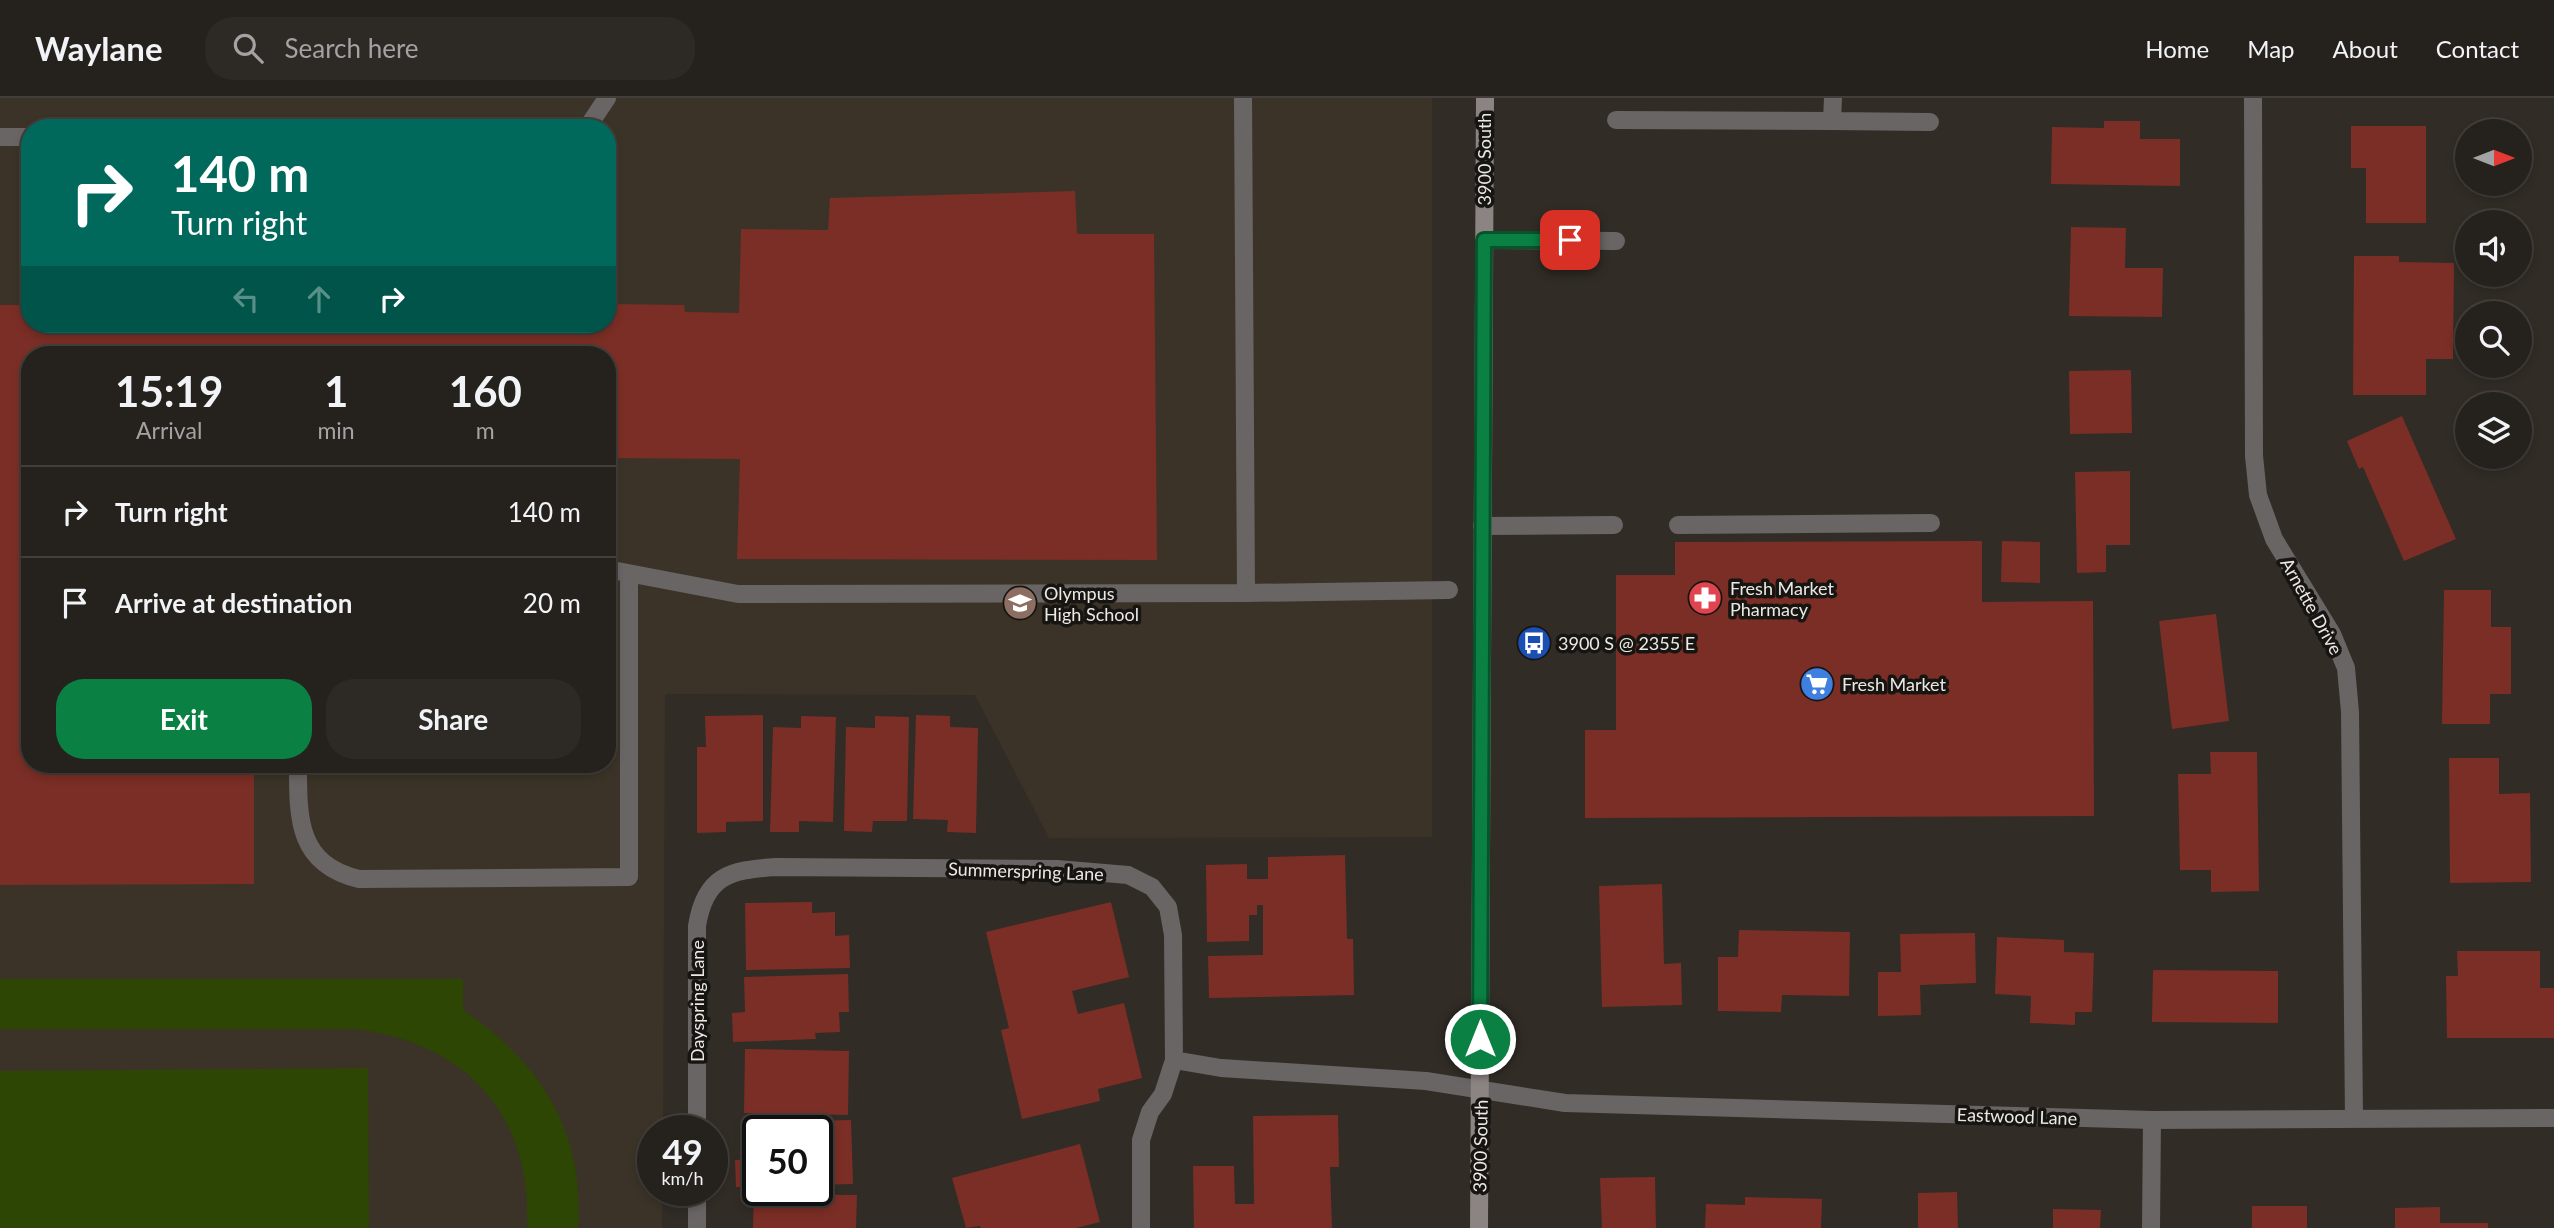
<!DOCTYPE html>
<html lang="en">
<head>
<meta charset="utf-8">
<style>
	body { margin:0; font-family:Lato,sans-serif; background:#2d2925; color:#f1f3f6; height:100vh; display:flex; flex-direction:column; font-size:26px; white-space:nowrap }
	* { box-sizing:border-box; margin:0 }
	p { font-size:23px; color:#a3a3a3 }
	.icon { flex:none; width:38px; height:38px; fill:none; stroke:currentColor; stroke-width:2; stroke-linecap:round; stroke-linejoin:round }
	.map { position:relative; flex:1; overflow:hidden }
	.details { position:absolute; left:21px; top:248px; width:595px; height:427px; display:flex; flex-direction:column; background:#25211c; border-radius:28px; box-shadow:0 4px 10px #0003,0 0 0 2px #423e3b }
	.details>* { flex:none }
	.top-card { position:absolute; left:21px; top:21px; width:595px; height:214px; border-radius:28px; box-shadow:0 4px 10px #0003,0 0 0 2px #423e3b; background:#00695c; color:#fff; overflow:hidden }
	.needle { width:46px; rotate:90deg }
	.fabs { position:absolute; left:2455px; top:21px; display:grid; gap:14px }
	.fabs a { display:grid; place-items:center; width:77px; height:77px; border-radius:50%; background:#25211c; box-shadow:0 4px 10px #0003,0 0 0 2px #423e3b; font-size:35px }
	.speed { position:absolute; left:637px; top:1017px; display:flex; gap:14px; font-size:35px; font-weight:700; text-align:center }
	.speed>* { display:grid; place-content:center; width:91px; height:91px; border-radius:50%; background:#25211c; box-shadow:0 4px 10px #0003,0 0 0 2px #423e3b; line-height:1 }
	.speed small { font-size:18px; font-weight:400 }
	.speed .limit { border:4px solid #111; border-radius:10px; background:#fff; color:#111 }
	.pin { position:absolute; display:grid; place-items:center; width:60px; height:60px; color:#fff; margin:-30px; border-radius:14px; box-shadow:0 4px 10px #0006 }
	.me { position:absolute; width:77px; margin:-38px; rotate:0deg; stroke-linejoin:round; filter:drop-shadow(0 0 5px #0008) }
	.turn { display:flex; align-items:center; gap:24px; height:147px; padding:0 35px; font-size:32px }
	.turn .icon { width:91px; height:91px; stroke-width:2.5 }
	.turn b { display:block; font-size:49px; line-height:60px }
	.lanes { display:flex; align-items:center; height:66px; padding:0 35px; background:#0003; justify-content:center; gap:35px; direction:ltr }
	.lanes .off { opacity:.35 }
	.eta { display:flex; justify-content:space-evenly; align-items:center; height:119px; text-align:center }
	.eta b { font-size:42px; font-weight:700; line-height:49px }
	.button { display:flex; gap:14px; margin-top:auto; padding:14px 35px }
	.button a { flex:1; height:80px; border-radius:28px; background:#0b8043; color:#fff; font-size:28px; font-weight:700; line-height:80px; text-align:center }
	.button a+a { background:#2d2925; color:#f1f3f6 }
	ul { padding:0; list-style:none }
	li { display:flex; align-items:center; gap:21px; height:91px; padding:0 35px; border-top:2px solid #423e3b }
	li div { flex:1 }
	li b { display:block; font-size:26px }
	li em { font-style:normal }
	header { display:flex; align-items:center; gap:42px; box-sizing:border-box; height:98px; padding:0 35px; background:#25211c; border-bottom:2px solid #423e3b }
	header strong { font-size:33px }
	nav { display:flex; gap:38px; margin-inline-start:auto; font-size:24px }
	.search { width:490px; height:63px; background:#2d2925; display:flex; align-items:center; gap:18px; box-sizing:border-box; padding:0 24px; border-radius:28px; color:#a3a3a3; font-size:26px }
	.map>svg:first-child { display:block }
	.built { fill:#3b3327; fill-rule:evenodd }
	.pitch { fill:#2d4604 }
	.building { fill:#7b2e25 }
	.lines { fill:none; stroke-linecap:round; stroke-linejoin:round }
	.lane { stroke:#696564; stroke-width:18 }
	.street { stroke:#696564; stroke-width:18 }
	.secondary { stroke:#8b8483; stroke-width:18 }
	.route-casing { stroke:#07532c; stroke-width:18 }
	.route { stroke:#0b8043; stroke-width:12 }
	.labels { text-anchor:middle; dominant-baseline:central; stroke-width:7; stroke-linejoin:round; paint-order:stroke }
	.street-label { font-size:18px; fill:#ece9e5; stroke:#171512 }
	.poi-label { font-size:18px; fill:#ece9e5; stroke:#171512; text-anchor:start }
</style>
</head>
<body>
<header>
<strong>Waylane</strong>
<div class="search"><svg class="icon" aria-label="search" viewBox="0 0 24 24"><circle cx="10" cy="10" r="6"/><path d="M15 15l6 6"/></svg>Search here</div>
<nav><a>Home</a><a>Map</a><a>About</a><a>Contact</a></nav>
</header>
<div class="map">
<svg width="2554" height="1130" viewBox="0 0 2554 1130">
	<rect width="100%" height="100%" fill="#312c26"/>
	<path class="built" d="M0,0H1432V739L1049,740L975,597L665,596L663,1032H653V1092H662V1130H0ZM30,30H607V226H30ZM30,257H607V667H30Z"/>
	<path class="pitch" d="M0,881H463V912C540,964 585,1034 578,1130H527C532,1017 467,945 356,931H0Z
		M368,970L369,1130H0V973Z"/>
	<path class="building" d="M2104,23H2140V41H2180V88L2051,86L2052,29L2104,30Z
		M2351,28H2426V125H2366V70H2351Z
		M1075,93L1077,136H1154L1157,462L737,461L740,361L607,360V257H30V667H254V786L0,787V207H30V226H607V206L684,207L685,214L739,215L741,131L828,132L830,100Z
		M2071,129L2126,130L2125,170H2163L2162,219L2069,218Z
		M2354,158H2399V164L2454,165L2453,261H2426V297H2353Z
		M2131,272L2132,335L2070,336L2069,273Z
		M2402,318L2456,441L2404,463L2363,369L2359,371L2347,343Z
		M2130,373V447H2106V474L2077,475L2075,374Z
		M1982,443V504L2093,503L2094,718L1585,720V632H1616V477H1675V444Z
		M2002,443L2040,444V485L2001,484Z
		M2444,492H2491V529H2511V596H2490V626H2442Z
		M2216,516L2229,623L2172,631L2159,523Z
		M763,617V723L726,724V734L697,735V649H706L705,618Z
		M916,617L950,618V629L978,630L976,735L947,734L948,722L913,721Z
		M801,618L836,619L833,724L799,723V734H770L773,629L801,630Z
		M875,618L909,619L907,723H873L872,734L844,733L846,629L875,630Z
		M2210,654H2257L2259,793L2211,794V772H2180L2178,676H2211Z
		M2449,660H2499V696L2530,695L2531,784L2450,785Z
		M1345,757L1347,841H1353L1354,897L1209,900L1208,858L1263,857V807H1257V817H1249V843L1207,844L1206,767L1247,766V781H1268V759Z
		M1662,786L1664,866L1681,865L1682,907L1602,909L1599,788Z
		M812,804V815L835,814V838L849,837L850,870L746,872L745,805Z
		M1111,804L1129,879L1072,893L1078,916L1124,905L1142,980L1098,991L1100,1003L1022,1021L1001,932L1009,930L986,834Z
		M1739,832L1850,834L1849,898L1782,897L1781,914L1718,913V859H1738Z
		M1975,835L1976,885L1920,887L1921,917L1878,918V874H1901L1900,836Z
		M1997,839L2064,842V854L2094,855L2092,914H2075V927L2030,925L2031,898L1995,896Z
		M2457,853H2540V890H2554V940H2447L2446,878H2458Z
		M2153,872L2278,873V925L2152,924Z
		M848,876L849,914H839L840,934L815,935L816,941L733,944L732,915L745,914L744,879Z
		M745,951L849,953L848,1017L744,1015Z
		M1338,1017L1339,1069H1330L1332,1130H1194L1193,1068H1234L1235,1106H1254L1253,1018Z
		M851,1022L853,1086L817,1087V1032H758V1089H736L735,1062L747,1061V1025Z
		M1080,1046L1100,1124L1076,1130H981L980,1128L966,1130L952,1080Z
		M1655,1079L1656,1130H1602L1600,1080Z
		M1957,1094L1958,1130H1918V1095Z
		M754,1096L857,1097L856,1130H753Z
		M1745,1099L1822,1101L1821,1130H1705L1706,1106L1745,1107Z
		M2252,1108H2307V1130H2252Z
		M2440,1109V1125H2488V1130H2395V1110Z
		M2053,1111L2101,1112L2100,1130H2053Z"/>
	<g class="lines">
		<path class="lane" d="M1243,0L1246,495L1449,492
			M1833,0L1832,23L1930,24
			M1616,22L1832,23
			M587,30L607,0
			M0,39H30
			M1484,142L1616,143
			M1678,427L1931,425
			M1482,428L1614,427
			M607,471L738,496L1246,495
			M298,667C298,720 297,766 359,781L629,779V476"/>
		<path class="street" d="M2253,0L2254,358L2258,397L2274,441L2332,536L2346,570L2350,614L2354,1020
			M1174,962L1221,970L1426,983L1565,1005L2152,1022L2554,1020
			M697,1032V828C705,778 729,772 776,769L1057,771L1128,777L1152,789L1168,809L1173,837L1174,962L1163,996L1150,1014L1141,1042V1130
			M697,1092V1130
			M2151,1130L2152,1022"/>
		<path class="secondary" d="M1479,1130L1485,0"/>
	</g>
	<g class="lines">
		<g class="route-casing">
			<path id="route" d="M1480,941L1484,142H1570"/>
		</g>
		<use href="#route" class="route"/>
	</g>
	<defs>
		<g id="pharmacy-disc" transform="scale(1.75)"><circle r="9.5" fill="#e0444e" stroke="#171512"/><path d="M-2-6h4v4h4v4h-4v4h-4v-4h-4v-4h4Z" fill="#fff"/></g>
		<g id="school-disc" transform="scale(1.75)"><circle r="9.5" fill="#8d6e63" stroke="#171512"/><path d="M0-5L7-2L0 1L-7-2ZM-4 1L0 2.5L4 1V4Q0 6-4 4Z" fill="#fff"/></g>
		<g id="bus-disc" transform="scale(1.75)"><circle r="9.5" fill="#1a4fb4" stroke="#171512"/><path d="M-5-6H5V4H4V6H2V4H-2V6H-4V4H-5ZM-3.5-4V0h7V-4ZM-3.5 1.2v1.5H-2V1.2ZM2 1.2v1.5H3.5V1.2Z" fill="#fff"/></g>
		<g id="supermarket-disc" transform="scale(1.75)"><circle r="9.5" fill="#3f7fe0" stroke="#171512"/><path d="M-6-5.5h2.5l.6 2H6L4.5 2H-2.5L-4.4-4H-6ZM-1.5 3.2a1.3 1.3 0 1 0 .1 0ZM3 3.2a1.3 1.3 0 1 0 .1 0Z" fill="#fff"/></g>
	</defs>
	<g fill-rule="evenodd">
		<use href="#pharmacy-disc" x="1705" y="500"/>
		<use href="#school-disc" x="1020" y="505"/>
		<use href="#bus-disc" x="1534" y="545"/>
		<use href="#supermarket-disc" x="1817" y="586"/>
	</g>
	<g class="labels">
		<g class="street-label">
			<text transform="translate(1484 61) rotate(-90)">3900 South</text>
			<text transform="translate(2312 508) rotate(61)">Arnette Drive</text>
			<text transform="translate(1026 773) rotate(2)">Summerspring Lane</text>
			<text transform="translate(697 903) rotate(-90)">Dayspring Lane</text>
			<text transform="translate(2017 1018) rotate(2)">Eastwood Lane</text>
			<text transform="translate(1480 1048) rotate(-89)">3900 South</text>
		</g>
		<g class="poi-label">
			<text x="1730" y="490">Fresh Market<tspan x="1730" dy="21">Pharmacy</tspan></text>
			<text x="1044" y="495">Olympus<tspan x="1044" dy="21">High School</tspan></text>
			<text x="1558" y="545">3900 S @ 2355 E</text>
			<text x="1842" y="586">Fresh Market</text>
		</g>
	</g>
</svg>
<div class="fabs">
<a><svg class="needle" viewBox="-14 -14 28 28"><path d="M0-13l5 13h-10z" fill="#e53935"/><path d="M0 13l5-13h-10z" fill="#a3a3a3"/></svg></a>
<a><svg class="icon" aria-label="sound" viewBox="0 0 24 24"><path d="M4 9h4l5-4v14l-5-4H4zM17 9q2 3 0 6"/></svg></a>
<a><svg class="icon" aria-label="search" viewBox="0 0 24 24"><circle cx="10" cy="10" r="6"/><path d="M15 15l6 6"/></svg></a>
<a><svg class="icon" aria-label="layers" viewBox="0 0 24 24"><path d="M12 4l9 5-9 5-9-5zM3 14l9 5 9-5"/></svg></a>
</div>
<div class="speed"><div>49<small>km/h</small></div><div class="limit">50</div></div>
<div class="pin" style="left:1570px;top:142px;background:#d93025"><svg class="icon" aria-label="arrive" viewBox="0 0 24 24"><path d="M6 21V4h12l-3 4 3 4H6"/></svg></div>
<svg class="me" style="left:1480px;top:941px" viewBox="-20 -20 40 40"><circle r="17" fill="#0b8043" stroke="#fff" stroke-width="3"/><path d="M0-11L8 9 0 5-8 9z" fill="#fff"/></svg>
<div class="top-card">
<div class="turn"><svg class="icon" aria-label="right" viewBox="0 0 24 24"><path d="M7 20v-9h11M14 6l5 5-5 5"/></svg><div><b>140 m</b>Turn right</div></div>
<div class="lanes"><svg class="icon off" aria-label="left" viewBox="0 0 24 24"><path d="M17 20v-9H6M10 6l-5 5 5 5"/></svg><svg class="icon off" aria-label="ahead" viewBox="0 0 24 24"><path d="M12 20V5M6 11l6-6 6 6"/></svg><svg class="icon" aria-label="right" viewBox="0 0 24 24"><path d="M7 20v-9h11M14 6l5 5-5 5"/></svg></div>
</div>
<section class="details">
<div class="eta">
<div><b>15:19</b><p>Arrival</p></div>
<div><b>1</b><p>min</p></div>
<div><b>160</b><p>m</p></div>
</div>
<ul>
<li><svg class="icon" aria-label="right" viewBox="0 0 24 24"><path d="M7 20v-9h11M14 6l5 5-5 5"/></svg><div><b>Turn right</b></div><em>140 m</em></li>
<li><svg class="icon" aria-label="arrive" viewBox="0 0 24 24"><path d="M6 21V4h12l-3 4 3 4H6"/></svg><div><b>Arrive at destination</b></div><em>20 m</em></li>
</ul>
<div class="button"><a>Exit</a><a>Share</a></div>
</section>
</div>
</body>
</html>
